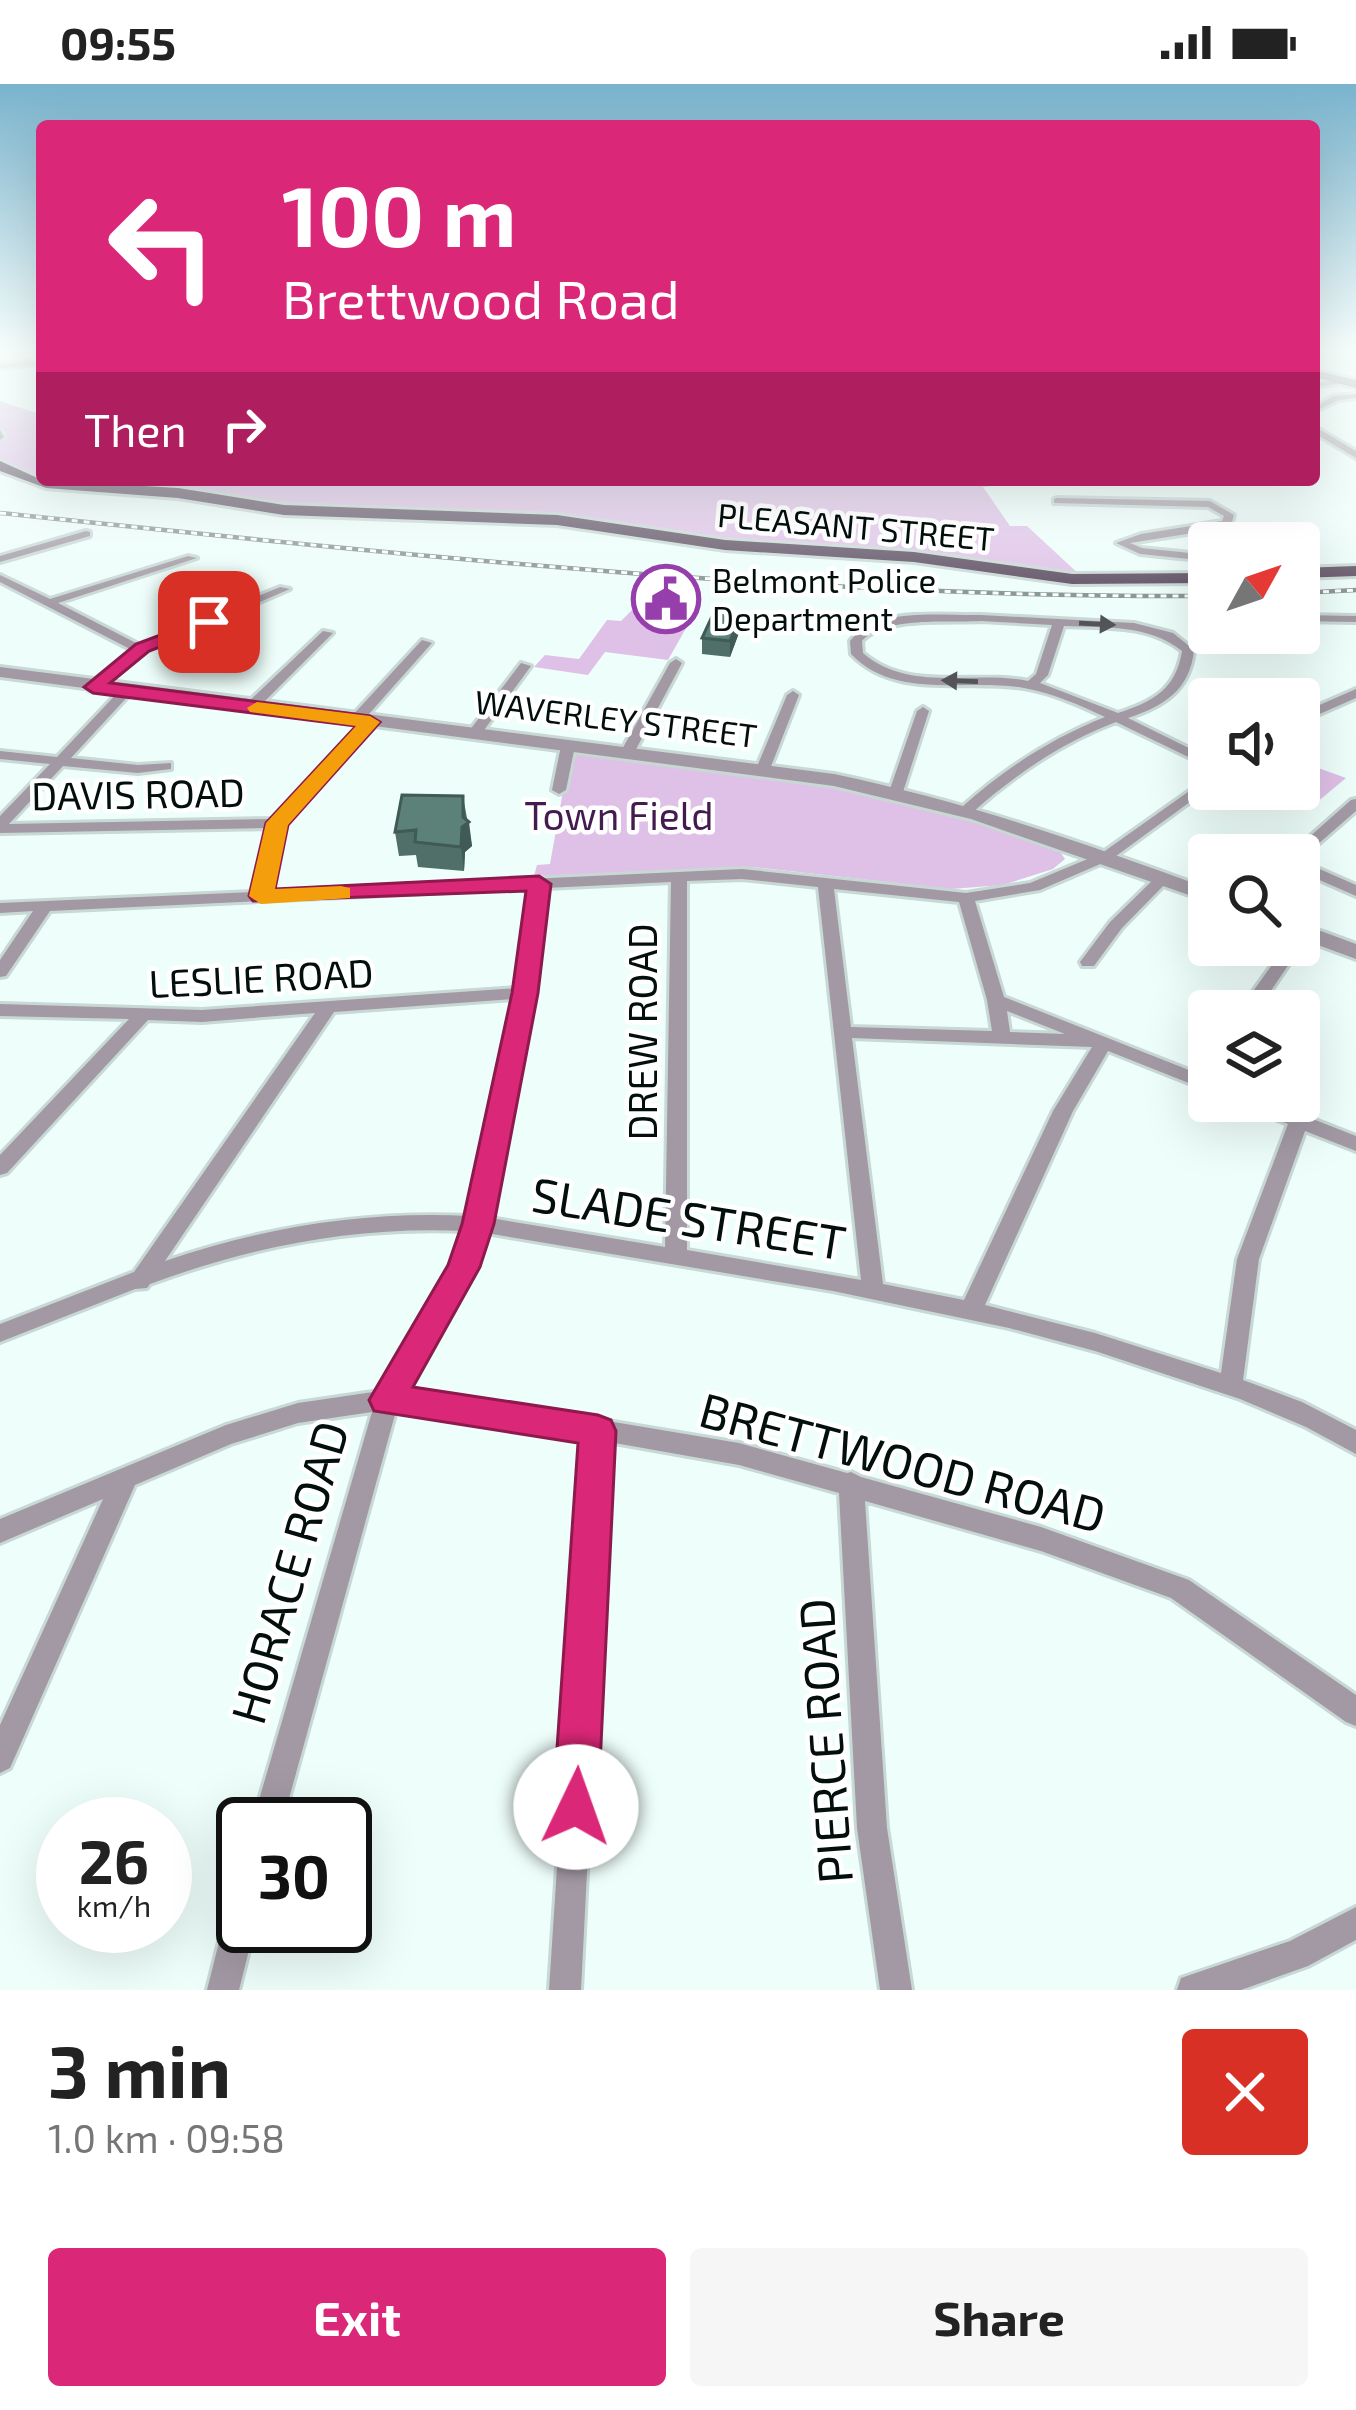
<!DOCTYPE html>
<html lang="en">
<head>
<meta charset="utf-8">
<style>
	body { margin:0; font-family:"Exo 2",sans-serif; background:#f6f6f6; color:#222; height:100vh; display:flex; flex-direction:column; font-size:45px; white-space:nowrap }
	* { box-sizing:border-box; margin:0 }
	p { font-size:39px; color:#767676 }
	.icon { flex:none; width:66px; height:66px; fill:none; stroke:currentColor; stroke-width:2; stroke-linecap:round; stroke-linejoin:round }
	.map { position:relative; height:1906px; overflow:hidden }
	.details { display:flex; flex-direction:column; background:#fff; flex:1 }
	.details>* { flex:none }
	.top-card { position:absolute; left:36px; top:36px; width:1284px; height:366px; border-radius:12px; box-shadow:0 12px 48px #0002; background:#db2777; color:#fff; overflow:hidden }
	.needle { width:78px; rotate:50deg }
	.fabs { position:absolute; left:1188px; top:438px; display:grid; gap:24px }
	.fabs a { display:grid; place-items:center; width:132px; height:132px; border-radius:12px; background:#fff; box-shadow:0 12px 48px #0002; font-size:60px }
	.speed { position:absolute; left:36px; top:1713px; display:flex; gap:24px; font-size:60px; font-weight:700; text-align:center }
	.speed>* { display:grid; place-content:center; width:156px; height:156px; border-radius:50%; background:#fff; box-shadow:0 12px 48px #0002; line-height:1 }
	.speed small { font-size:30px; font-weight:400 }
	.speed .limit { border:6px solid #111; border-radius:18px; background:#fff; color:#111 }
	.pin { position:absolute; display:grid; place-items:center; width:102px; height:102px; color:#fff; margin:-51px; border-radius:24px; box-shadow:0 6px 18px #0006 }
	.me { position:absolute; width:132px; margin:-66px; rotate:3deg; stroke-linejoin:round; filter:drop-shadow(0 0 9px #0008) }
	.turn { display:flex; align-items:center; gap:42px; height:252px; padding:0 48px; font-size:54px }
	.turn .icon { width:156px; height:156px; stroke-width:2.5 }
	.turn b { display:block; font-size:84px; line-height:102px }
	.then { display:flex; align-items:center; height:114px; padding:0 48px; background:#0003; gap:24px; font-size:45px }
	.round { display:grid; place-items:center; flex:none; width:126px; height:126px; border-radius:12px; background:#f6f6f6 }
	.overview { display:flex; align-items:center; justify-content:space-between; height:204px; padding:0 48px }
	h1 { font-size:72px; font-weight:700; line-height:90px }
	.primary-button { display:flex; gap:24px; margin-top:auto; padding:24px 48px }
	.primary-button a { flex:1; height:138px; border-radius:12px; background:#db2777; color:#fff; font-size:48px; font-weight:700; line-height:138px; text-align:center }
	.primary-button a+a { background:#f6f6f6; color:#222 }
	.status { display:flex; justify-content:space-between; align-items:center; height:84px; padding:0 60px; background:#fff; direction:ltr }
	.status svg { height:33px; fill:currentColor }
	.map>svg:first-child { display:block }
	.green { fill:#dfc0e7 }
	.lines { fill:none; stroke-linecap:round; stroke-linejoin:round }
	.minor-casing { stroke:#c8d8d4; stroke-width:6 }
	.tertiary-casing { stroke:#c8d8d4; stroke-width:6 }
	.secondary-casing { stroke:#c8d8d4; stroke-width:6 }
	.primary-casing { stroke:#c8d8d4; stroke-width:6 }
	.minor { fill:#a299a4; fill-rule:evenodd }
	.tertiary { fill:#a299a4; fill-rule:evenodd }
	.secondary { fill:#786b7b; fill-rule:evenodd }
	.primary { fill:#5a4a5e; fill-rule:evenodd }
	.rail-casing { stroke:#82918d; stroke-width:4.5 }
	.rail { stroke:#fff; stroke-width:3; stroke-dasharray:6; stroke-linecap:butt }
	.wall { fill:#4f6f68 }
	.shaded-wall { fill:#405a55 }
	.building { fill:#5c8179; stroke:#405a55; stroke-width:3 }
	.oneway { fill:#525458 }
	.route { fill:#db2777; stroke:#8e194d; stroke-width:3 }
	.slow { fill:#f59e0b }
	.labels { text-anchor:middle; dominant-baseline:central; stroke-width:9; stroke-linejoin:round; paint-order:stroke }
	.far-street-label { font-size:33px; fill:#020f0c; stroke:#fff }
	.far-poi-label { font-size:33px; fill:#020f0c; stroke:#fff; text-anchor:start }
	.street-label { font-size:39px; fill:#020f0c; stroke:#fff }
	.park-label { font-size:39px; fill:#441b4e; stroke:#fff }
	.near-street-label { font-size:48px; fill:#020f0c; stroke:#fff }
</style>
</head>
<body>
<div class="status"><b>09:55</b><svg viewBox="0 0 49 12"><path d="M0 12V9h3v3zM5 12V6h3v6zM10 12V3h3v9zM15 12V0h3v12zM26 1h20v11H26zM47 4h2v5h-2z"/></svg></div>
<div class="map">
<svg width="1356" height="1906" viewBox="0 0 1356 1906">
	<rect width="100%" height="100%" fill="#eefefa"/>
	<path class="green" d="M0,317L42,331V394L0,375V356L6,349L0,344Z
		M51,396H1044L983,403L1010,442H1027L1081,492L747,460L611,441L296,424Z
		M632,526L694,530L668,576L605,568L588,591L534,583L545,571L579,575L607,536L621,537Z
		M570,668L857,707L956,730L1057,763L1065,775L1053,785L1003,801L951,805L753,783L534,792L537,781L550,780Z
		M1299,677L1346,694L1310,724L1261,705H1299Z"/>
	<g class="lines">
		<g class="minor-casing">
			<path id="minor" d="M42,276V280L0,284V280Z
				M1348,295L1345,299L1314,303V299Z
				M1356,310V314L1339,316L1314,328V323L1334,312Z
				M1314,342L1356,367V374L1314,349Z
				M0,346L4,353L0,356Z
				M1057,414L1210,417L1234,431L1231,441L1218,445L1130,459L1142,464L1209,471V477L1140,470L1116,459L1141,450L1222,437L1224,432L1208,423L1054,419V415Z
				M86,447L90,448V452L0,478V472Z
				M188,472L197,474L58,519L140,561L280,503L290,505L146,567L93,607L89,606V600L132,566L0,498V491L50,515Z
				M981,531L1134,539L1173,549L1194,566C1190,606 1164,622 1128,634L1209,674V683L1116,638C1063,658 1014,691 972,729H962V723C1004,685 1052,654 1105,633C1079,621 1053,609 1024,604C967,594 896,617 851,570L850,557C877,522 941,532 981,531ZM981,537L1052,541L1036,590L1028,597C973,586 909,609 863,569L862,557C883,532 949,539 981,537ZM1064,542C1106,544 1148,540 1182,567C1176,606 1152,618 1118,629L1040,599L1048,591Z
				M1299,531L1356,532V538L1299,537Z
				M1209,544V549L1213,550L1203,551V547Z
				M323,547L333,549L256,626H246V620Z
				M422,556L432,559L361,639H351V633Z
				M676,575L682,579L634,669L627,673L622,672L620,669L670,579Z
				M521,579L531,582L479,653H469V647Z
				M126,603L130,604V610L71,674L138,681L171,679V685L138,689L63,682L9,740L273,735L366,635H376V641L284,740L270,807L742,785L966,809L1030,799L1102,769L1209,693V704L1112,775L1040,806L975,817L1004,913L1209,994V1007L1108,967L1073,1027L985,1221L1095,1249L1221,1289L1237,1175L1288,1040L1242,1022L1240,1017H1267L1356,1052V1067L1305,1047L1259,1175L1243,1296L1302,1318L1356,1346V1370L1306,1343L1240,1315L1095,1267L1009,1244L833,1207L486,1149L475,1183L404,1308L465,1313L739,1359L847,1389L851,1388L861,1393L1041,1443L1189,1496L1356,1611V1642L1346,1638L1171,1514L1041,1467L865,1417L887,1744L912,1906H880L857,1744L839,1409L739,1381L609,1358L581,1906H549L585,1354L465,1333L396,1327L282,1740H252L372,1328L298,1339L231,1360L135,1401L10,1684L0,1689V1641L103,1415L0,1459V1435L226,1341L298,1319L380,1307L454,1182L465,1147C355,1142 253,1162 150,1200L147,1204L135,1205L0,1258V1240L134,1188L315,929L202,938L148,936L7,1089L0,1091V1071L129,935L0,932V920L202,926L517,904L530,804L50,827L6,892L0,893V876L33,827L0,829V819L254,808L269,744L0,749V732L50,680L0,675V667L57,673L122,604ZM742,795L818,803L861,1196L687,1166V797ZM671,798L665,1163L490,1134L534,909L546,804ZM834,805L959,818L987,916L992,947L851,943ZM515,915L469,1132C364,1127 265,1143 165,1177L334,928ZM1007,927L1065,950L1010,948ZM852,954L1092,963L1053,1027L964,1216L883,1200Z
				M1356,605V614L1299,639V630Z
				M793,607L799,611L770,685L768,688H758L756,685L787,611Z
				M923,623L929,627L903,708L901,711H891L889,708L917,627Z
				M568,658L575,662L566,706L559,710L552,706L561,662Z
				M1356,715V727L1302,774L1299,775V771H1289L1351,716Z
				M1299,776L1356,801V812L1299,787Z
				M1163,789L1168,791L1171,794L1168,797L1122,844L1094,882H1082L1080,878L1110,838L1158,791Z
				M1299,857L1302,861L1257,927H1239L1286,861H1299Z
				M243,1810V1842H255L239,1906H207L227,1826L232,1815Z
				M1356,1823V1856L1308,1882L1241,1906H1177L1181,1894L1290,1857Z"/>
		</g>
		<g class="tertiary-casing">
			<path id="tertiary" d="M0,583L834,690C963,717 1086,759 1209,805V818L971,735L834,702L0,593Z
				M1299,839L1356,860V875L1299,854Z"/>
		</g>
		<g class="secondary-casing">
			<path id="secondary" d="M1314,286L1356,296V304L1314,293Z"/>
		</g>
		<g class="primary-casing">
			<path id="primary" d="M0,377L42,396L178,404L284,421L557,431L725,456L914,468L1072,490L1209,489V499L1072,500L914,478L725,466L557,441L284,431L178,414L46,404L0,387Z
				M1356,482V492L1299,494V484Z"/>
		</g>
		<use href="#minor" class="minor"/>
		<use href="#tertiary" class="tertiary"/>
		<use href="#secondary" class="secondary"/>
		<use href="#primary" class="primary"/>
		<g class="rail-casing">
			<path id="rail" d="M0,429C403,471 804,514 1209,512
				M1299,509L1356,506"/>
		</g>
		<use href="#rail" class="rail"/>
	</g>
	<path class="wall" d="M741,530L740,546L730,573L702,570V554Z
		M463,712L472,762L465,768L464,787L418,783L416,771L399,772L395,748Z"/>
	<path class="shaded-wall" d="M741,530L740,546L730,573V557Z
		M463,712L466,740L469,738L472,762L465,768L464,787L461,763Z"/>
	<path class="building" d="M714,528L741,530L730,557L702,554Z
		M402,711L463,712V733L469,738L462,743L461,763L415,758L416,746L395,748Z"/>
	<defs><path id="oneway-solid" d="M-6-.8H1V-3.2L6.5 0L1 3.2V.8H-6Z" transform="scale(3)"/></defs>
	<g class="oneway">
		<use href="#oneway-solid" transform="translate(1097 540) rotate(3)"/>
		<use href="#oneway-solid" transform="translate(960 597) rotate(-178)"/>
	</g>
	<linearGradient id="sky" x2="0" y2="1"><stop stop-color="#79b3cd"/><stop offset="0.5" stop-color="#f7fffd"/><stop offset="1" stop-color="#f7fffd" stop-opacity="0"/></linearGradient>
	<rect width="1356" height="530" fill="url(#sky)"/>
	<path class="route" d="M209,533L218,538L215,542L149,567L110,599L370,632L380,638L288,741L275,805L539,792L551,800L538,909L494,1140L480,1183L413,1303L598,1331L611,1336L616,1347L598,1723L592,1739L576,1746L560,1739L553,1723L578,1359L374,1327L369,1316L448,1181L462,1140L512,909L526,807L253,817L249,812L266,739L356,642L93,609L84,603L136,560Z"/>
	<path class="slow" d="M257,618L370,632L380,638L288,741L275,805L341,802L350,804V814L261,820L249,812L266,739L356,642L250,628L247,624Z"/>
	<defs>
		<g id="civic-ring" transform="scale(3.45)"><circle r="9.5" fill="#fff" stroke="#963eab" stroke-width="1.5"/><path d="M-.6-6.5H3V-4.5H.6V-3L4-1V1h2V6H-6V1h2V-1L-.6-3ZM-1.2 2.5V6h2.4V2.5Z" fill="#963eab"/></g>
	</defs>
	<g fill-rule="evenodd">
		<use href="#civic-ring" x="666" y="515"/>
	</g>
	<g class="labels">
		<g class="far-street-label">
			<text transform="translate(856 442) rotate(5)">PLEASANT STREET</text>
			<text transform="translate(616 634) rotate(7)">WAVERLEY STREET</text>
		</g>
		<g class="far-poi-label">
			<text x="712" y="496">Belmont Police<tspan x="712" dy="38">Department</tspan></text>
		</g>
		<g class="street-label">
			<text transform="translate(138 709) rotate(-1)">DAVIS ROAD</text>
			<text transform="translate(261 893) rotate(-3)">LESLIE ROAD</text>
			<text transform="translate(641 948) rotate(-90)">DREW ROAD</text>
		</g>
		<g class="park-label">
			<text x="619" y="730">Town Field</text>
		</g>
		<g class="near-street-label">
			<text transform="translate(689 1133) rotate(9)">SLADE STREET</text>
			<text transform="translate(903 1377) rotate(15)">BRETTWOOD ROAD</text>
			<text transform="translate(288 1488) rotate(-74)">HORACE ROAD</text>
			<text transform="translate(824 1657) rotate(-94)">PIERCE ROAD</text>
		</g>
	</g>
</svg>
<div class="fabs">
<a><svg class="needle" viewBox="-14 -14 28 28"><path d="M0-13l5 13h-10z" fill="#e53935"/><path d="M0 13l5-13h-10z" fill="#767676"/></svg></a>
<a><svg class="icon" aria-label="sound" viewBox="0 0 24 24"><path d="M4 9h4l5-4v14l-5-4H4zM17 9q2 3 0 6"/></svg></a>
<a><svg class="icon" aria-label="search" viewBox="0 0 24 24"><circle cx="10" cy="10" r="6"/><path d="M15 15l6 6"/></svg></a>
<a><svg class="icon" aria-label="layers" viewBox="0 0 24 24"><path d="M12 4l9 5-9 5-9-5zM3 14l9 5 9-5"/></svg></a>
</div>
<div class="speed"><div>26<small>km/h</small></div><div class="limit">30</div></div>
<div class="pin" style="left:209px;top:538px;background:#d93025"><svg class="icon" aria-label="arrive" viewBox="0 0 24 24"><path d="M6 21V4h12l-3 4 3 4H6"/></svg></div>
<svg class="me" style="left:576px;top:1723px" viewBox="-20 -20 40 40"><circle r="19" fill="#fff"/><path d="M0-13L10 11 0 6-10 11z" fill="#db2777"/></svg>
<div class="top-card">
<div class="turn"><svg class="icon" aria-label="left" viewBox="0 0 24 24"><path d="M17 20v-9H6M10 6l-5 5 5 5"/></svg><div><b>100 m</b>Brettwood Road</div></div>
<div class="then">Then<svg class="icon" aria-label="right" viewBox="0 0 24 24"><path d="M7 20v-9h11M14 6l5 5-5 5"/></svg></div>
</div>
</div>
<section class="details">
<div class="overview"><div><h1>3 min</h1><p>1.0 km · 09:58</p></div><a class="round" style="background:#d93025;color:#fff"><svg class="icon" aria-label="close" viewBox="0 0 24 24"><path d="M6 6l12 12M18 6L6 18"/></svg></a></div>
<div class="primary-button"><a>Exit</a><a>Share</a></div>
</section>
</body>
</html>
